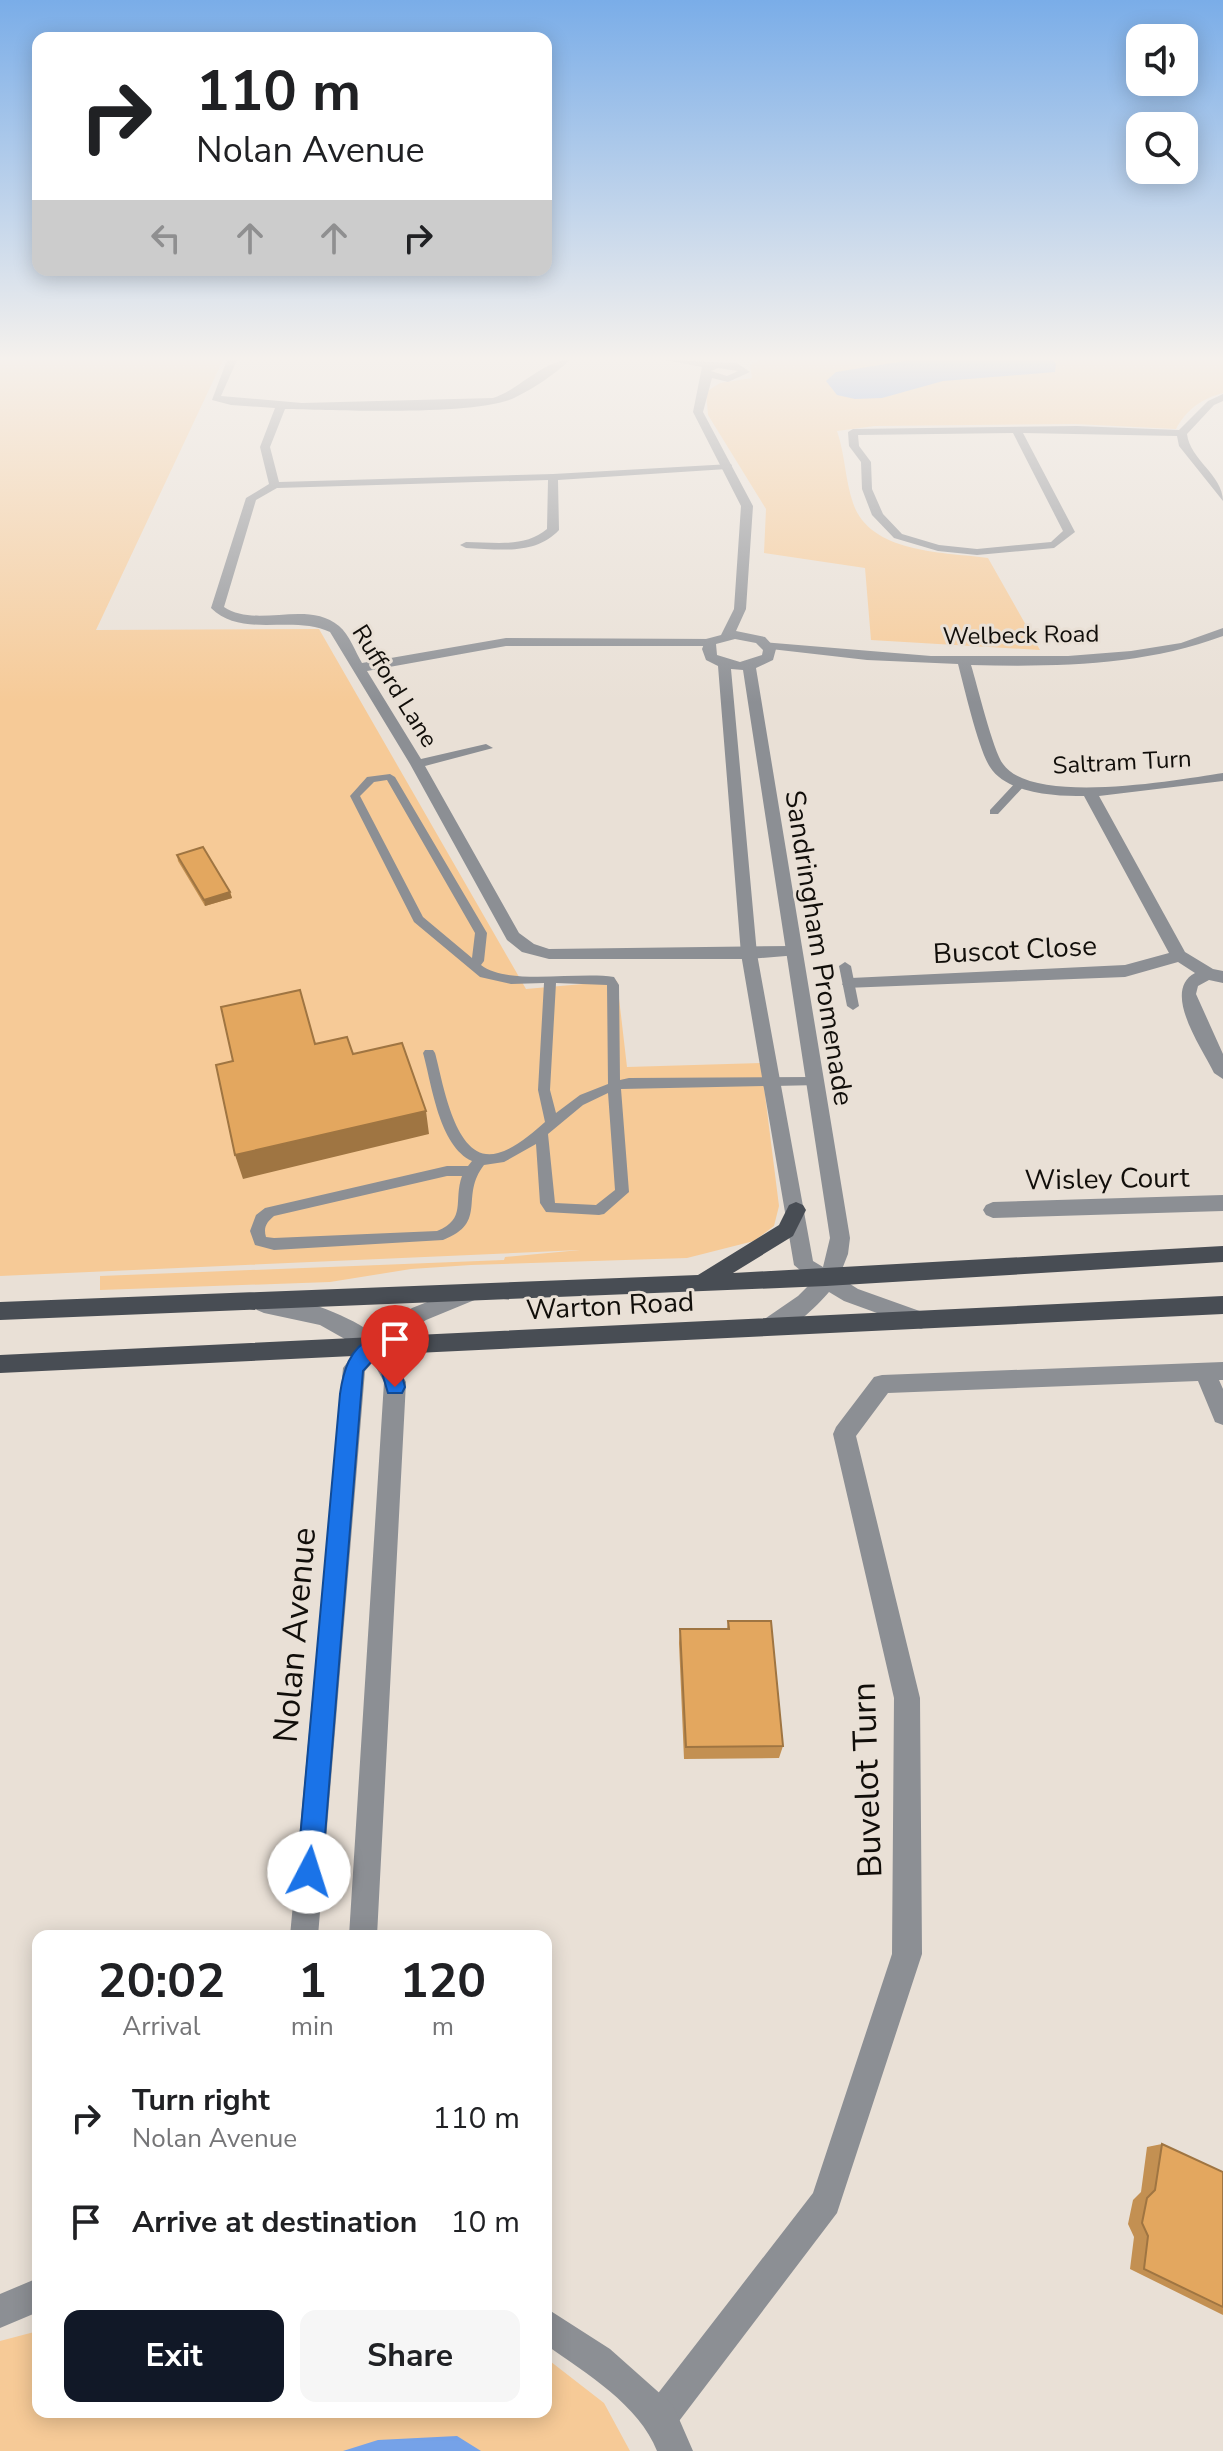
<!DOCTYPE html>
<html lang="en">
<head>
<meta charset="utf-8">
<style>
	body { margin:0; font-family:"Nunito Sans",sans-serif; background:#f6f6f6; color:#202124; height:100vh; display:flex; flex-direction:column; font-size:30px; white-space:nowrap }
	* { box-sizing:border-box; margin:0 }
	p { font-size:26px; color:#757577 }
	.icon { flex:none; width:44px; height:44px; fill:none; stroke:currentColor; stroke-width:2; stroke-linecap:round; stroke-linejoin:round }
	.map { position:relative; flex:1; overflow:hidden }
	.drawer { position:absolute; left:32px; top:1930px; width:520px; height:488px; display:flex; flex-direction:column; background:#fff; border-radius:16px; box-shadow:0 4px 20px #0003 }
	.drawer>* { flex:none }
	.banner { position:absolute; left:32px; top:32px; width:520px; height:244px; border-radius:16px; box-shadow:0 4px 20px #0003; background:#fff; color:#202124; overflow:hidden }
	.controls { position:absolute; left:1126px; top:24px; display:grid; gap:16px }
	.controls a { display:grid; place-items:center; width:72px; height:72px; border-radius:16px; background:#fff; box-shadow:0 4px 20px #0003; font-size:40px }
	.pin { position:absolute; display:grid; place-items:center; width:68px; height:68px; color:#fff; margin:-82px -34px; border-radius:50% 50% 50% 0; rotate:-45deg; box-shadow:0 0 8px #0007 }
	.pin .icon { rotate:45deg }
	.me { position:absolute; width:88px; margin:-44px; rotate:5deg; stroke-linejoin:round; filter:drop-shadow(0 0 6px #0008) }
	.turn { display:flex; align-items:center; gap:28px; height:168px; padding:0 32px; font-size:36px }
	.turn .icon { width:104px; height:104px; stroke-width:2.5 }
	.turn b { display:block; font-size:56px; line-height:68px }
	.lanes { display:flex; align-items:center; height:76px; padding:0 32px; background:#0003; justify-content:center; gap:40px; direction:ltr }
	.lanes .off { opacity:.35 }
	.eta { display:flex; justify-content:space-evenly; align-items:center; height:136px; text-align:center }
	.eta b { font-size:48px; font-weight:700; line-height:56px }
	.button { display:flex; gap:16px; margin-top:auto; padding:16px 32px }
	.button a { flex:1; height:92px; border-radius:16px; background:#111827; color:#fff; font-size:32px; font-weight:700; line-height:92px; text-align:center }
	.button a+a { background:#f6f6f6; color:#202124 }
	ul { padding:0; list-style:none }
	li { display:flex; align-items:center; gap:24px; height:104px; padding:0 32px }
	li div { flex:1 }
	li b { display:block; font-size:30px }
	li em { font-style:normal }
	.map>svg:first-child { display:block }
	.green { fill:#f6ca97 }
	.water { fill:#75a2e8 }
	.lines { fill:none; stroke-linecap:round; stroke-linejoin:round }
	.service { fill:#8c8f94; fill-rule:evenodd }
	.minor { fill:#8c8f94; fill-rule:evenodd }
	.tertiary { fill:#8c8f94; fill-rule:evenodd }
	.primary { fill:#484d54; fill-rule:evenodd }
	.wall { fill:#c39052 }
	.shaded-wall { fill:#9f7542 }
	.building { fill:#e3a75f; stroke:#9f7542; stroke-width:2 }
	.route { fill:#1a73e8; stroke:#114b97; stroke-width:2 }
	.labels { text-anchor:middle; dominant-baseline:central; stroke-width:6; stroke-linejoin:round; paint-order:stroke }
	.far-street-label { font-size:24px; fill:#110e0a; stroke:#e9e0d6 }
	.street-label { font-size:28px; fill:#110e0a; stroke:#e9e0d6 }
	.near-street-label { font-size:34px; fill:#110e0a; stroke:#e9e0d6 }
</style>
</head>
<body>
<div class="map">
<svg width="1223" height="2451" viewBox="0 0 1223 2451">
	<rect width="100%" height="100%" fill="#e9e0d6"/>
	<path class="green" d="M0,360H223L96,630L319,629L526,989L617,981L627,1067L761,1063L779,1206L774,1226L754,1241L687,1258L471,1265L411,1269L330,1282L100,1290V1276L504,1260L505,1257L580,1250L0,1276Z
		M760,360H1223V393C1201,399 1187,409 1176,429L1075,424L875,426L837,431C845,454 845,480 853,503C870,554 945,552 988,558L1040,650L871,640L865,568L764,553L766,509L708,415L706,392L720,383L752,378L750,365Z
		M38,2331V2412H546V2358L604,2403L630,2451H0V2341Z"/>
	<path class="water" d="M911,360H1053L1056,364L1055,372L943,381L882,398L855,399L837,395L826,381L836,372Z
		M457,2436L481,2451H343L378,2440Z"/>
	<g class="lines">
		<path class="service" d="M390,774L395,777L487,933L484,961L481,965C507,986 579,971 614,977L619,985L620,1080L629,1078L814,1077L820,1082L819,1085L621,1089L629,1192L604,1214L599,1215L546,1212L540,1203L536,1144L504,1162L484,1165C459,1197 489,1222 443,1240L274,1250L255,1245L250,1231L256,1215L265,1208L447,1166H468L472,1161C439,1146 432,1085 423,1053L425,1050H433L435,1053C443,1081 455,1166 498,1153C516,1148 531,1134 545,1122L538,1090L544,983L511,984L480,977L414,922L350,796L367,777ZM387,780L475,933L472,958L423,917L360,796L374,782ZM556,983L607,985L608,1084L580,1095L556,1113L550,1090ZM608,1093L615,1190L596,1205L555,1203L548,1134L583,1105ZM447,1176H462C453,1201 467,1219 437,1231L274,1238L266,1237C263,1227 267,1222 274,1216Z
			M1021,780L1025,781V785L998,814H990V810L1017,781Z
			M845,962L851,966L859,1006L853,1010L847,1006L839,966Z"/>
		<path class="minor" d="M227,360H237L221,396L302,403L493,398C519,390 543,360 570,360C555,374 533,389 514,398C475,416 332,410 285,409L270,447L279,482L553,474L731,464L732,466L727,469L558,480L559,530C535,556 498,549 466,548L460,545L466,542C494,542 525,548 547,529L548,480L277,488L256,500L224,607C257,629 307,599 339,626C349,634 356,653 362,663L506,638L716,639V645L711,646H506L367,671L421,759L486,744L493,748L425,766L519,933L534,944L549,949L792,946L800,951L798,955L749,959H549L522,952L507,940L410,764L330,632C293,614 242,639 211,608L246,498L269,484L260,447L275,408L231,405L212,400Z
			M1223,394V401L1214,405L1187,434C1190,460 1223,475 1223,501L1179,446L1177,436L1023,433L1075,532L1054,548L977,555L938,551L894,538L872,515L862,489L861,462L849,446L848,432L853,429L1077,426L1179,430L1208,401ZM1013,433L1063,531L1051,542L977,549L939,545L902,534L883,514L872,489L871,462L859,446L858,435Z
			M1223,628V636C1143,666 1055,667 971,665C977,684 993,751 1003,764C1032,806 1178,780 1223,773V781L1099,796L1185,952L1213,969L1223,971V983L1209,980L1198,986L1196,994L1223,1054V1079L1214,1073C1202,1048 1161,991 1195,973L1178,962L1125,977L845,988L842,984L851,978L1125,965L1169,953L1084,796C1056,796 1007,794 990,767C979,751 964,687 958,664L867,660L762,648V642L931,656H1068L1131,651L1181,643Z
			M1223,1195V1211L993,1218L986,1215L983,1210L986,1205L993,1202Z
			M470,1285L477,1287L480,1293L477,1299L426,1320L387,1348L406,1382L377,1936H349L384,1382L373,1362L365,1371L318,1936H290L343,1368L359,1347L320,1325L264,1313L257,1310L254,1304L257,1298C283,1289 352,1316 373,1334L412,1308Z
			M1223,1362V1380H1219L1223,1389V1425L1215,1422L1198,1381L888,1393L856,1436L920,1698L922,1954L837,2213L673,2429L661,2434L649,2429L644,2417L649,2405L813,2193L892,1954L894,1698L833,1434L836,1427L874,1377L882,1375Z"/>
		<path class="tertiary" d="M665,360L737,363L750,372L728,382L712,378L703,412L753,506L746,609L736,631L765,637L776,649L773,660L756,668L850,1238L848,1254L839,1277L858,1289L928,1314L932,1320L928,1326L921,1329L844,1301L829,1292C816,1307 782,1342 760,1334L757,1328L760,1322L798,1296L813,1281L794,1265L741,954L718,666L706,660L702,649L706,639L721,635L734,609L741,506L693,412L702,367ZM718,368L738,371L727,376L711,371ZM735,639L756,643L763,650L762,655L740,662L717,655L716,644ZM731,669L743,670L830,1238L823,1267L813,1261L757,954Z
			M38,2278V2312L0,2328V2294Z
			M546,2308L610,2349L673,2405L693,2451H657C639,2405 586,2373 546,2345Z"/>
		<path class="primary" d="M796,1202L803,1205L806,1210L793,1236L733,1273L1223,1246V1262L826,1286L0,1320V1302L698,1275L779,1225L789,1205Z
			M1223,1296V1314L0,1373V1355Z"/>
	</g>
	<path class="wall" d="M177,855L230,892L232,898L205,906L178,861Z
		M728,1621L783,1746L779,1758L684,1759L679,1643L680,1629H727Z
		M1162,2144L1223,2172V2315L1130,2269L1134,2237L1128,2224L1133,2200L1141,2192L1147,2147Z"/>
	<path class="shaded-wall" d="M230,892L232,898L205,906L204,900Z
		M426,1111L429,1134L243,1179L235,1155Z"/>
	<path class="building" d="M203,847L230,892L204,900L177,855Z
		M300,990L315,1044L347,1037L353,1054L402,1043L426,1111L235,1155L216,1065L233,1061L221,1007Z
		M728,1621H771L783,1746L686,1747L680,1629H729Z
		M1162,2144L1223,2172V2307L1144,2269L1148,2236L1142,2223L1147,2198L1155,2190Z"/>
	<linearGradient id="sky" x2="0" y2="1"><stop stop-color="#7aade8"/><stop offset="0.51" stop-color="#f5f1ed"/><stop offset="1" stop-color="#f5f1ed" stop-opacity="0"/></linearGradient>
	<rect width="1223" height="703" fill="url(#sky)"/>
	<path class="route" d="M373,1338C392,1345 401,1369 405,1387L402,1393H388L382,1373L372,1361L363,1371L322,1872L318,1881L309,1885L300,1881L297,1872L340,1394C343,1373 349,1347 373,1338Z"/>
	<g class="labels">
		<g class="far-street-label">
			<text transform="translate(1021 635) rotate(-1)">Welbeck Road</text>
			<text transform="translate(395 686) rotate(58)">Rufford Lane</text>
			<text transform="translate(1122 762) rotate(-3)">Saltram Turn</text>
		</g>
		<g class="street-label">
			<text transform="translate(819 948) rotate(81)">Sandringham Promenade</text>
			<text transform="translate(1015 950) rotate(-3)">Buscot Close</text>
			<text transform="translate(1107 1179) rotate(-1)">Wisley Court</text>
			<text transform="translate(610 1306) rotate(-3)">Warton Road</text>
		</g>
		<g class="near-street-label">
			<text transform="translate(295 1635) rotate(-85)">Nolan Avenue</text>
			<text transform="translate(867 1780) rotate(-92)">Buvelot Turn</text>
		</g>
	</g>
</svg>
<div class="controls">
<a><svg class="icon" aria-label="sound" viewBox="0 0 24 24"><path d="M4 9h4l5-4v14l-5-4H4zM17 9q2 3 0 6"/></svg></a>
<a><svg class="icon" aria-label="search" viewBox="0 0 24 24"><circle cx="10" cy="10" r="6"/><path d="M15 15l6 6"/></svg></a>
</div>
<div class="pin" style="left:395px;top:1387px;background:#d93025"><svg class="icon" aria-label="arrive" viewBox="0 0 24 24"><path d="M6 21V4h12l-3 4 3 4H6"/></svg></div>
<svg class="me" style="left:309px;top:1872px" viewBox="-20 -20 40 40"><circle r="19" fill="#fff"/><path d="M0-13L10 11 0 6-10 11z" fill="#1a73e8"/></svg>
<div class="banner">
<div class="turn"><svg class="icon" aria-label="right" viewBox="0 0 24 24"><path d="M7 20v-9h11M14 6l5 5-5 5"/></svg><div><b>110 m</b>Nolan Avenue</div></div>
<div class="lanes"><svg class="icon off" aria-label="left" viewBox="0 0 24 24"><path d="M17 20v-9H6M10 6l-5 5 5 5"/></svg><svg class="icon off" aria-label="ahead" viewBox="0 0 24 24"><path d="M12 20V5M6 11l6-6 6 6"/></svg><svg class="icon off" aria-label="ahead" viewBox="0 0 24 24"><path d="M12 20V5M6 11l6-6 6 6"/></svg><svg class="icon" aria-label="right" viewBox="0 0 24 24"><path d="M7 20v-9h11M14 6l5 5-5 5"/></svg></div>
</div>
<section class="drawer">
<div class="eta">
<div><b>20:02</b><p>Arrival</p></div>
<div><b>1</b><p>min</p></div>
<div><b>120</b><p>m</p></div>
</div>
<ul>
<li><svg class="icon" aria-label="right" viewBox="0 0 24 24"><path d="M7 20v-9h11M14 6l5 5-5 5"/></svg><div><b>Turn right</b><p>Nolan Avenue</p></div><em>110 m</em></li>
<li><svg class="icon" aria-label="arrive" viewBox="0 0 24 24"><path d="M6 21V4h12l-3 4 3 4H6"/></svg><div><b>Arrive at destination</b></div><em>10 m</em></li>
</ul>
<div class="button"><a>Exit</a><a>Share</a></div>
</section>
</div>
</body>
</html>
